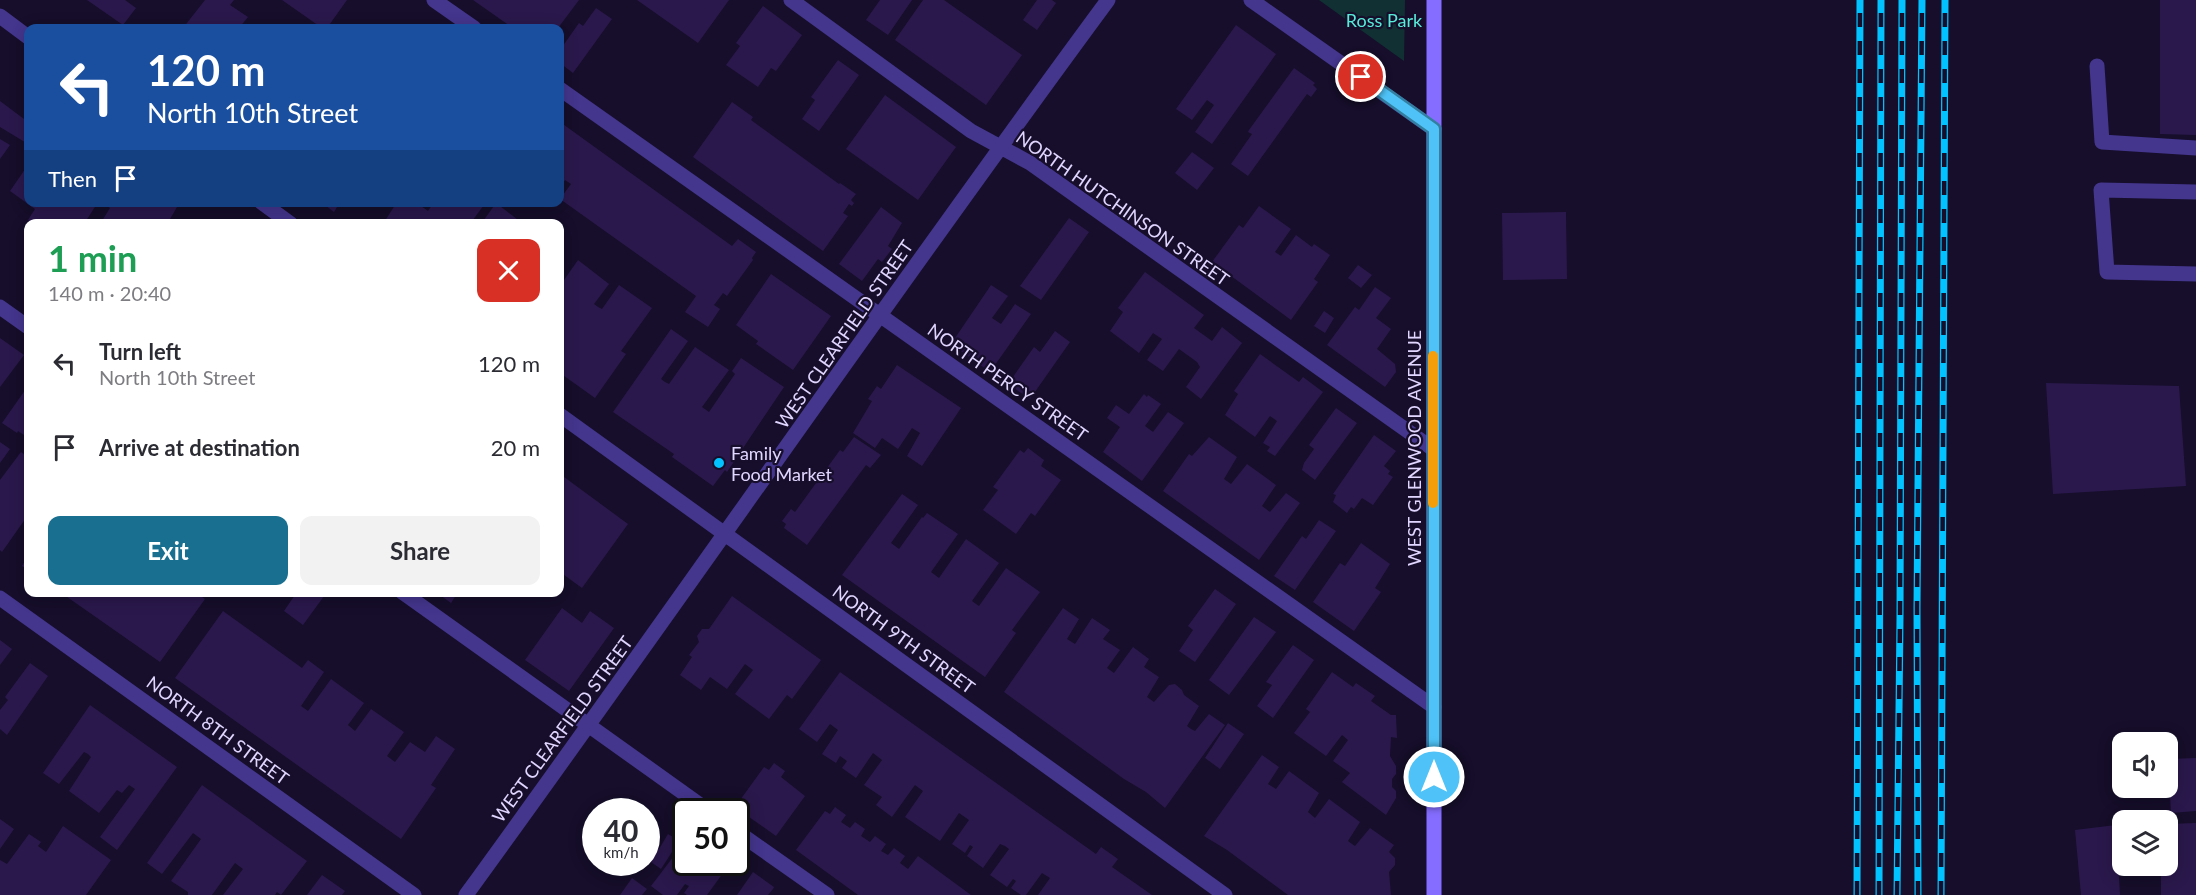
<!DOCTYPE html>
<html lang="en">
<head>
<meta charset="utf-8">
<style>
	body { margin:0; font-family:Lato,sans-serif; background:#f2f2f3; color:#2b2b33; height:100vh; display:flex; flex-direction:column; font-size:22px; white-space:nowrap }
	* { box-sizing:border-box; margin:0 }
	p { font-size:20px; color:#7c7c81 }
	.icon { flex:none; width:33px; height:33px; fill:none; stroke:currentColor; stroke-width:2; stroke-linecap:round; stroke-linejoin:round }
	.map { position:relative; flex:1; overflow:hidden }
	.panel { position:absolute; left:24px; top:219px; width:540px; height:378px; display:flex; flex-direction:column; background:#fff; border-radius:12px; box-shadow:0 3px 15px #0003 }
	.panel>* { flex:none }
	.hud { position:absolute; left:24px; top:24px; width:540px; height:183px; border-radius:12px; box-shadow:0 3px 15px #0003; background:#1a4fa0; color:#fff; overflow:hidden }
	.buttons { position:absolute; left:2112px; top:732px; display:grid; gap:12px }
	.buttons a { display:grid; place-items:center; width:66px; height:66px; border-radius:12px; background:#fff; box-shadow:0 3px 15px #0003; font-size:30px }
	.speed { position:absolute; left:582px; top:798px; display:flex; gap:12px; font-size:30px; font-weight:700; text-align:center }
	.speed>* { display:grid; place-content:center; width:78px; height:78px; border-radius:50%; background:#fff; box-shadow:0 3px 15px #0003; line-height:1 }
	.speed small { font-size:15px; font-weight:400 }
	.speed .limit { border:3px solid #111; border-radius:9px; background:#fff; color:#111 }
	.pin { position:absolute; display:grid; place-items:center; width:51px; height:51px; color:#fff; margin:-26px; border:3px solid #fff; border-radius:50%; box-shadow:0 2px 6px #0007 }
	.me { position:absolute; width:66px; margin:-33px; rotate:0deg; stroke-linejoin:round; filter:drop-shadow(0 0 4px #0008) }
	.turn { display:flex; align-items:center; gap:21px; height:126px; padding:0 24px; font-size:27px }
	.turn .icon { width:78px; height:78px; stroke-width:2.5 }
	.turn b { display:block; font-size:42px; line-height:51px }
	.then { display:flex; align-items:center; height:57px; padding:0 24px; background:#0003; gap:12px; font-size:22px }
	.round { display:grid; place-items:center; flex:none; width:63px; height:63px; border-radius:12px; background:#f2f2f3 }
	.headline { display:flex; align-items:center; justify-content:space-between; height:102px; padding:0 24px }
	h1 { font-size:36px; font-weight:700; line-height:45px; color:#1e9e55 }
	.button { display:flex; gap:12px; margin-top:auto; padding:12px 24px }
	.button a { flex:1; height:69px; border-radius:12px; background:#196f8f; color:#fff; font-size:24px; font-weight:700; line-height:69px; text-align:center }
	.button a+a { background:#f2f2f3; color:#2b2b33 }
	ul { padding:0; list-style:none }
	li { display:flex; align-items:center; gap:18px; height:84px; padding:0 24px }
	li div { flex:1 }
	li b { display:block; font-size:22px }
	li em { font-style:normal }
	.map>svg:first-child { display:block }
	.green { fill:#103034 }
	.building { fill:#2a184c }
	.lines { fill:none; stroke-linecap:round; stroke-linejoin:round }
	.service { stroke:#44358d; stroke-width:15 }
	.minor { stroke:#44358d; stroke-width:15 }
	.secondary { stroke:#856dff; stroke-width:15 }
	.rail-casing { stroke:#02c2ff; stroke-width:7 }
	.rail { stroke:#160e2a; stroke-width:4.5; stroke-dasharray:14; stroke-linecap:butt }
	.route-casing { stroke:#337fa1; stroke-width:15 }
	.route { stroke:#4fc3f7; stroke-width:10 }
	.slow { stroke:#f59e0b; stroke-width:10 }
	.poi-dot { fill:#02c2ff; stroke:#160e2a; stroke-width:2 }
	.labels { text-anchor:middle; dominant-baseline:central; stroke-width:4.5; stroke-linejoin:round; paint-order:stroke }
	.park-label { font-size:18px; fill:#57ebda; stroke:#160e2a }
	.street-label { font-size:18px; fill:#e1d6ff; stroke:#160e2a }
	.poi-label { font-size:18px; fill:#e1d6ff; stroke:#160e2a; text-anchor:start }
</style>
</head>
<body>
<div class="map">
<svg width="2196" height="895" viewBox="0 0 2196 895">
	<rect width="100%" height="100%" fill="#160e2a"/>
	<path class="green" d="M1319,0H1405L1404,61Z"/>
	<path class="building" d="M87,0H125L136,8L123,25Z
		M205,0H234L230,5L248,17L239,28H183Z
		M282,0H347L327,28H322Z
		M473,0H579L558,28H513Z
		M637,0H729L698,43Z
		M880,0H912L888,35L866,20Z
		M923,0H944L1022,55L986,105L895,40Z
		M1037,0H1052L1056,3L1037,30L1023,20Z
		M2160,0H2196V135L2160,134Z
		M763,6L802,35L776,71L771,68L758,87L726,65L740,46L736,43Z
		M596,8L612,19L573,73L560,63V50L579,23L583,26Z
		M1236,25L1276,54L1212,144L1195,132L1214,105L1207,100L1192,120L1176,109Z
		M838,60L859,75L819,131L802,119L815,100L811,97Z
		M1294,68L1315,83L1313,85L1317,89L1311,97L1307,94L1248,176L1231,164L1252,134L1248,132L1249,130Z
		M885,95L956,147L918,200L846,149Z
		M0,101L28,122V144L0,127Z
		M732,102L753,117L751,120L839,184L840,183L856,194L851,200L854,203L852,206L849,204L843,213L848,216L823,251L693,157Z
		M560,122L732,246L738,239L756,252L752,258L753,260L727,296L723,293L714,305L720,309L708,327L685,312L696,296L560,199L571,184L565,180L560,187Z
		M0,139L10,145L0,159Z
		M1192,152L1214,168L1197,190L1175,173Z
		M28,165V202H98L84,224H33L28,220L35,209L10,191Z
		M101,202H180L167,224H100L110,208Z
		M321,202H340L334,212Z
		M397,202H423L421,206L428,211L434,202H486L470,224H383Z
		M496,203L513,216L523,224H481Z
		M1259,206L1291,229L1275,252L1281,256L1296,235L1312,247L1314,244L1330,255L1314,279L1318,282L1291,320L1212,262L1239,225L1243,228Z
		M881,207L902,223L888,246L892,249L882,262L878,259L862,281L839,264Z
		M1566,212L1567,279L1503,280L1502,213Z
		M1069,218L1089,232L1041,300L1020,286Z
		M578,260L609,284L594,304L598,307L602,309L619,285L652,308L621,351L626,354L595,398L560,373V276L564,280Z
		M1358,265L1372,275L1361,288L1348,278Z
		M1145,272L1204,315L1194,328L1212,341L1222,327L1242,343L1201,399L1186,387L1200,367L1197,362L1179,349L1163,371L1147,360L1162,339L1153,333L1139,353L1110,331L1123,312L1118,308Z
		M771,274L831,316L793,370L756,344L758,341L736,325Z
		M991,285L1008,296L992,318L1001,324L1015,304L1031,314L990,372L951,344Z
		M1375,287L1391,298L1376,318L1391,329L1377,349L1395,364L1396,372L1385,387L1327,345L1355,307L1359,310Z
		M1324,311L1334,318L1325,333L1314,326Z
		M671,329L688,341L661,379L665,382L669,384L695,347L729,370L702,407L709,412L735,374L732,371L741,358L784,387L727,472L725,470L713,486L672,457L674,454L613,412Z
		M1055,331L1070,342L1030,399L1008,384L1034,347L1040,352Z
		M0,338L24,355L0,387Z
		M1260,354L1299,382L1303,377L1323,392L1275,456L1267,451L1270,447L1263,443L1277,421L1270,416L1255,437L1225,415L1238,394L1234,391Z
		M897,365L961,408L922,466L907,456L920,433L912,428L898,449L882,438L875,448L853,433L872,401L868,399L877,386L881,389Z
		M2046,383L2179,386L2186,486L2053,494Z
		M28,386V429L24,435L18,431L17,433L2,423Z
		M1144,394L1147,397L1148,395L1161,404L1145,426L1153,432L1168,412L1184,423L1142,481L1103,452L1120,427L1107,418L1116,405L1129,414Z
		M1336,408L1357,423L1315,480L1302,470L1304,463L1314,449L1309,445Z
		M1374,435L1396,451L1384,466L1390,471L1388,474L1393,477L1373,505L1362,498L1354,509L1351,507L1347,513L1333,502L1336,495L1333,494Z
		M854,437L881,455L870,468L866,465L807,545L784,528L786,524L782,521L791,509L795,512L840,450L843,452Z
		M1209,437L1237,457L1224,479L1231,484L1247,464L1276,485L1262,506L1270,512L1286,493L1300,503L1259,560L1163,491L1189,454L1192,456Z
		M0,442L10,449L0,463Z
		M1028,448L1044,460L1041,466L1061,480L1035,516L1031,513L1016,534L983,510L998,490L993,487L1020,450L1024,453Z
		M21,452L28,457V506L26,510L28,512V515L2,552L0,550V480Z
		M560,474L628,524L582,588L560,572Z
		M902,494L918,505L891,543L899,549L922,517L923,518L927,513L958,534L931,572L939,578L966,539L999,563L972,601L976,604L979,606L1006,568L1040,592L1012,630L1016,633L985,677L842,575Z
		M1319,520L1336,531L1295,590L1274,576L1302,536L1306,539Z
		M1361,543L1390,564L1375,588L1381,592L1354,631L1313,602L1340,563L1345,566Z
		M28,556V570L22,566Z
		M1215,589L1236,604L1195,662L1179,651L1193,630L1188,626Z
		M60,592H195L205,599L160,662Z
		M297,592H327L303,625L284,611Z
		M436,592H458L451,603Z
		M732,596L821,660L792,699L787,695L769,719L735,694L753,670L745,664L727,689L710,677L701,690L680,675L692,657L689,655L699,642L697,636L702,629H709Z
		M562,608L582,623L590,611L614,628L569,691L525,660Z
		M1063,608L1079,619L1067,639L1075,644L1092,618L1110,630L1103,639L1120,650L1107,668L1114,673L1133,647L1149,659L1144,667L1159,677L1147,697L1154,702L1169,685L1175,684L1182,690L1184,695L1199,706L1187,726L1191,729L1195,731L1209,714L1225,725L1165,808L1146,792L1124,779L1004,692Z
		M223,611L302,668L308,660L324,672L301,706L308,711L331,679L364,703L348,725L355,731L371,709L404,732L387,756L395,762L410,742L425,752L436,736L455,749L431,785L436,788L401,839L175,678Z
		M1254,617L1276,632L1229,695L1209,680Z
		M0,640L12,649L0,665Z
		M1293,645L1314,660L1273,718L1257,706L1272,685L1266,682Z
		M30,663L48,676L7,735L0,729V710L8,700L5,697Z
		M840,672L1096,854L1101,847L1118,859L1112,867L1152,895H1038L1050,878L1042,873L1026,895H1021L1011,888L1016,881L1013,879L1007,887L990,875L1009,849L1005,846L1000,844L983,868L967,856L973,847L970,845L965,853L952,844L969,820L959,813L940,841L905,817L923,791L915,785L892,817L876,805L882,797L864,785L882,760L873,753L856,778L842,768L847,761L840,756L836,763L822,754L838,730L830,724L817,742L799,729Z
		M1332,672L1353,687L1356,683L1375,696L1371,701L1391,715H1396L1397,738L1391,737L1390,756L1396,766V774L1392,779V787L1396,791V798L1386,815L1342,782L1350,773L1333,761L1348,740L1342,735L1326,756L1294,733L1310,712L1306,709Z
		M90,705L177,767L117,850L100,837L135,789L129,785L122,793L117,790L99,813L69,791L91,757L88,754L84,752L59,784L43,773Z
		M1228,723L1244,734L1220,769L1205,758Z
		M1262,755L1279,767L1268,784L1276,789L1289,771L1319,793L1308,812L1315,818L1329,799L1360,822L1348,841L1352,844L1355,846L1370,828L1394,845L1389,852L1395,858V865L1389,872L1391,895H1288L1227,850L1204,836Z
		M2196,758V811L2171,813L2168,759Z
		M774,763L785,771L781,777L805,796L776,836L735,807L764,767L769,770Z
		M202,785L307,861L281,895L277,892L275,895H223L243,869L235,863L212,895H188V892L171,881L201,839L193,833L162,874L147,863Z
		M835,807L846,815L841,822L850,828L855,822L865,829L861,836L870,842L875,836L886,844L881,851L888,855L894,848L905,856L900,863L908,869L918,856L971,895H858L796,850L825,811L830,814Z
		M0,819L14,829L0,849Z
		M2196,823V895H2161V866H2168V824Z
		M2116,825L2120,895H2081L2075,830Z
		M63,826L111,860L86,895H0V860L7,864L29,834L41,842L38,846L46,852Z
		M668,834L679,841L661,869L651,862L652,860L646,856L653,845L659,849Z
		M686,840V862H731L707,895H687L684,893L689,886L685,884L677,895H663L651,886Z
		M753,872L774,887L773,889L768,895H737Z
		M322,875L345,891L342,895H307Z
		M632,878L647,889L642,895H620Z"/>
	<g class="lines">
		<path class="service" d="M2097,66L2102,142L2196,148
			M2196,192L2101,190L2107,272L2196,274"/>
		<path class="minor" d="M434,0L474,28
			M791,0L971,131L1030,163L1433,449
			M1251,0L1434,129
			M0,16L28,37
			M560,89L1434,707
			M261,202L291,224
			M0,307L28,327
			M560,415L1225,895
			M402,592L710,812
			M0,598L414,895
			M736,831L827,895
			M466,895C682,598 890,295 1108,0"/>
		<path class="secondary" d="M1434,895V0"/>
		<g class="rail-casing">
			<path id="rail" d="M1857,895L1860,0
				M1879,895L1881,0
				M1897,895L1900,618L1902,0
				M1918,895L1917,607L1922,0
				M1941,895L1945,0"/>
		</g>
		<use href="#rail" class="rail"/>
	</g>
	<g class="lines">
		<g class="route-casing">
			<path id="route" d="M1361,77L1434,129V777"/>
		</g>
		<use href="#route" class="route"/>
		<path class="slow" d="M1433,356V503"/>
	</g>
	<circle class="poi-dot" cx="719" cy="463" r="6"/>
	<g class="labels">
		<g class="park-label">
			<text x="1384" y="20">Ross Park</text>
		</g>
		<g class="street-label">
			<text transform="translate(1123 208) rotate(35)">NORTH HUTCHINSON STREET</text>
			<text transform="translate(844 334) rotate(-55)">WEST CLEARFIELD STREET</text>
			<text transform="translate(1008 382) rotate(35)">NORTH PERCY STREET</text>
			<text transform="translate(1414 448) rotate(-90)">WEST GLENWOOD AVENUE</text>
			<text transform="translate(904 639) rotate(36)">NORTH 9TH STREET</text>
			<text transform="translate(562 729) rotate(-54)">WEST CLEARFIELD STREET</text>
			<text transform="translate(218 730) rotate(36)">NORTH 8TH STREET</text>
		</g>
		<g class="poi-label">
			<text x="731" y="453">Family<tspan x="731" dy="21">Food Market</tspan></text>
		</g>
	</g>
</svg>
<div class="buttons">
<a><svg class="icon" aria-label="sound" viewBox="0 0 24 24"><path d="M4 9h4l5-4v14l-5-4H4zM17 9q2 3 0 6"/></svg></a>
<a><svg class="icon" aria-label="layers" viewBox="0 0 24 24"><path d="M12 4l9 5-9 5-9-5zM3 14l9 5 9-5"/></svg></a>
</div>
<div class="speed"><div>40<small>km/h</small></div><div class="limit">50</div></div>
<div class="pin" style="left:1361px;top:77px;background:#d93025"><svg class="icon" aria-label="arrive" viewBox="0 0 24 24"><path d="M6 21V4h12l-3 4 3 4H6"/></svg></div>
<svg class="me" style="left:1434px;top:777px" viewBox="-20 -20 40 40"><circle r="17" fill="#4fc3f7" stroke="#fff" stroke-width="3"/><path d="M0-11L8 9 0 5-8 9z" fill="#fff"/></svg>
<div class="hud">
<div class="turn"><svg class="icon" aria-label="left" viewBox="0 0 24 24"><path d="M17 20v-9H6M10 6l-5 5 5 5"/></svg><div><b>120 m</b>North 10th Street</div></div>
<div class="then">Then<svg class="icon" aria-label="arrive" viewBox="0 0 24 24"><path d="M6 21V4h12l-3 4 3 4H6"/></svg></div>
</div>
<section class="panel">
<div class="headline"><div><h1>1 min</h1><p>140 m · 20:40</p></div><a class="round" style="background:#d93025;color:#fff"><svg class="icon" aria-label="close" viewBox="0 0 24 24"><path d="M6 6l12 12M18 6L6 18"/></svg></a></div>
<ul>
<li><svg class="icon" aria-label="left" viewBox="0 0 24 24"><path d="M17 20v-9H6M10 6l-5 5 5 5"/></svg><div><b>Turn left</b><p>North 10th Street</p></div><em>120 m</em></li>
<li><svg class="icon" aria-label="arrive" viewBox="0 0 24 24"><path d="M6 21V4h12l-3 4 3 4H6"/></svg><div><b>Arrive at destination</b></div><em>20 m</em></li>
</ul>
<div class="button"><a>Exit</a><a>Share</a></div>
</section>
</div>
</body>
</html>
